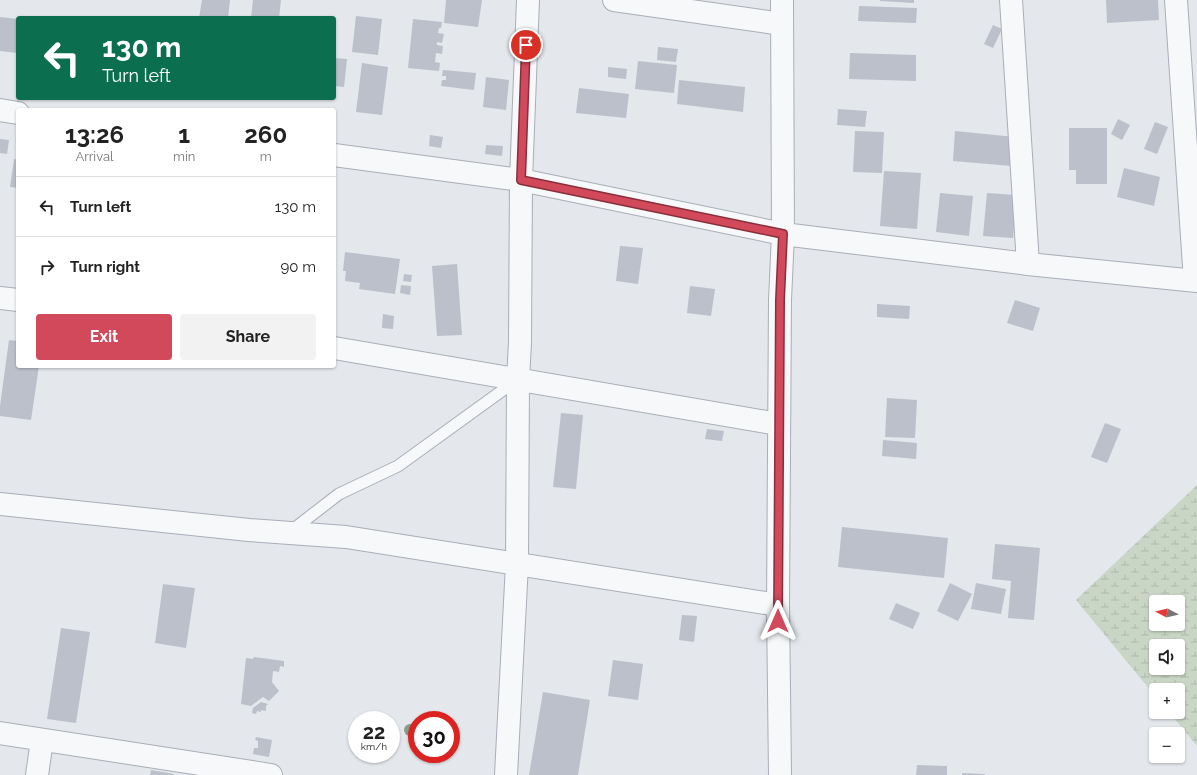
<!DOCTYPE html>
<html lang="en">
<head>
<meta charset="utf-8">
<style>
	body { margin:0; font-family:Raleway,sans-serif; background:#f2f2f2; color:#222; height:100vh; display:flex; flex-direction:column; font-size:15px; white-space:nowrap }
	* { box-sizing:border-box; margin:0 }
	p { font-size:13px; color:#767676 }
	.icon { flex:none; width:22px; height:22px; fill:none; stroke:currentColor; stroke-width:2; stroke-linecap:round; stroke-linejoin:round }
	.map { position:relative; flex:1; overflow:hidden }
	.panel { position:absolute; left:16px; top:108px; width:320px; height:260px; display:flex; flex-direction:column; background:#fff; border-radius:4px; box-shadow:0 1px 3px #0004 }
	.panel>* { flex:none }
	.guide { position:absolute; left:16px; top:16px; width:320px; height:84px; border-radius:4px; box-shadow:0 1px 3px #0004; background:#0b6e4f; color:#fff; overflow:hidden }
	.needle { width:26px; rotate:277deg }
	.buttons { position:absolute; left:1149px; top:595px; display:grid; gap:8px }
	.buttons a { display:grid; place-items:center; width:36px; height:36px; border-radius:4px; background:#fff; box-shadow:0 1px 3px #0004; font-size:20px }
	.speed { position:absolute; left:348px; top:711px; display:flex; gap:8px; font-size:20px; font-weight:700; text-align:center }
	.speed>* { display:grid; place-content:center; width:52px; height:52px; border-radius:50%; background:#fff; box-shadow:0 1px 3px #0004; line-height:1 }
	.speed small { font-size:10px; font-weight:400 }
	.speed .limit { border:6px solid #d22; background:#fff; color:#111 }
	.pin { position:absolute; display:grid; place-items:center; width:34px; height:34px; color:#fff; margin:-17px; border:2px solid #fff; border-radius:50%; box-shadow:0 1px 4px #0007 }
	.me { position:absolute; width:44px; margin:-22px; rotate:0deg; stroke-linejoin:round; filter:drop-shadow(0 0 3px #0008) }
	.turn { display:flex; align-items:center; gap:14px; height:84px; padding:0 20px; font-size:18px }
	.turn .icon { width:52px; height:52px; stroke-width:2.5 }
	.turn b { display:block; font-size:28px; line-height:34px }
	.eta { display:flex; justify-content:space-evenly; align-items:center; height:68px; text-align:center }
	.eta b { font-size:24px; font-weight:700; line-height:28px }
	.action { display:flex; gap:8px; margin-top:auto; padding:8px 20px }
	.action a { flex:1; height:46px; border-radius:4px; background:#d1495b; color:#fff; font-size:16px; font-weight:700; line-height:46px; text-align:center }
	.action a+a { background:#f2f2f2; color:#222 }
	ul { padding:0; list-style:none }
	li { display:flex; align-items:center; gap:12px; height:60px; padding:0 20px; border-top:1px solid #e0e0e0 }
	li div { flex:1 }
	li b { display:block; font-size:15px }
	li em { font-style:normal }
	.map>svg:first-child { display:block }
	.wetland { fill:url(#wetland-marsh); fill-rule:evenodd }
	.building { fill:#bbc0ca }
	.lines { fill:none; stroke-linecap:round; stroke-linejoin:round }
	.service-casing { stroke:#a9aeb7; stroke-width:13 }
	.minor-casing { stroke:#a9aeb7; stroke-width:24 }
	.service { stroke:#f7f8fa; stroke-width:11 }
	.minor { stroke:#f7f8fa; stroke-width:22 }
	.tree { fill:#899d89 }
	.route-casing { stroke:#882f3b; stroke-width:10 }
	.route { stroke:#d1495b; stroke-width:7 }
</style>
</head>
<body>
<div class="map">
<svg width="1197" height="775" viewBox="0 0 1197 775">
	<defs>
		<pattern id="wetland-marsh" width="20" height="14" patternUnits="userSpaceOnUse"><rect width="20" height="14" fill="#c9d6c5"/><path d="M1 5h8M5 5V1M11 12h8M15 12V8" fill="none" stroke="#adb8ab"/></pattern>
	</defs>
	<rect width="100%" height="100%" fill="#e4e7ec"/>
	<path class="wetland" d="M1197,485V746L1169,712H1178V690H1156V697L1076,600ZM1156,602H1178V624H1156ZM1156,646H1178V668H1156Z"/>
	<path class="building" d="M202,0H230L228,18H199Z
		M253,0H281L279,18H251Z
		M446,0H482L478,27L444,23Z
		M880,0H914V3L880,1Z
		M1106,0H1158L1159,20L1107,23Z
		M859,6L917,8L916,23L858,21Z
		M356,16L382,19L378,55L352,52Z
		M0,17L18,19V53L0,51Z
		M413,19L442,22L441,28H439L438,33L444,34L442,43L437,42V45L443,46L442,54L436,53L435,62L440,63L439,71L408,68Z
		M993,25L1002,29L993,48L984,44Z
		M658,47L678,49L676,62L657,60Z
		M850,53L916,55V81L849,79Z
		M334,58L347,59L344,87L334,86Z
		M638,61L677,65L674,93L635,89Z
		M362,63L388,67L382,115L356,112Z
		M608,67L627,69L626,79L608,77Z
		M443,70L476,73L474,90L441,86L442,80H446V76H442Z
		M486,77L509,80L506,110L483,107Z
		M679,80L745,87L743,112L677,104Z
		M579,88L629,94L626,118L576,113Z
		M838,109L867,111L865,127L837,125Z
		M1118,119L1130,125L1122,140L1111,134Z
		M1155,122L1168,127L1157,154L1144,149Z
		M1069,128H1107V184H1076V170H1069Z
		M855,131L884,132L882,173L853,172Z
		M955,131L1015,137L1012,166L953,161Z
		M430,135L443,137L441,148L429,146Z
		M0,139L9,140L7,154L0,153Z
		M486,145L503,146L502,156L485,154Z
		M14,159L18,160V188L10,187Z
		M1124,168L1160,177L1154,206L1117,197Z
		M884,171L921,173L917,229L880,226Z
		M940,193L973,196L969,236L936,232Z
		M987,193L1016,195L1013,238L983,236Z
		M620,246L643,248L638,284L616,281Z
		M345,252L400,259L395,294L359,289L360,283L345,281L346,271H343Z
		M457,264L462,335L437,336L432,266Z
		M404,274L412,275L411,282L403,281Z
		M401,285L411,286L410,295L400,293Z
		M690,286L715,289L711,316L687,313Z
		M1015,300L1040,308L1033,331L1007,323Z
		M877,304L910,306L909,319L877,317Z
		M383,314L394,316L393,329L382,328Z
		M9,340L18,341V366H39L31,420L0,416V406Z
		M887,398L917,400L915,438L885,437Z
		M561,413L583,415L576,489L553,487Z
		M1105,423L1121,429L1107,463L1091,457Z
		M707,429L724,431L722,441L705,439Z
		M883,440L917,443L916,459L882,456Z
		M842,527L948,538L944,578L838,567Z
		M995,544L1040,548L1034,620L1008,618L1011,581L992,579Z
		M950,583L972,594L958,621L937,611Z
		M976,583L1006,589L1001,614L971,609Z
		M163,584L195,588L186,648L155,643Z
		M896,603L920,613L913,629L889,619Z
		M682,615L697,616L694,642L679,640Z
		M61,628L90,632L76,723L47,719Z
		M254,657L284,661V667L280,666L279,672L273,671L272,682L279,691L269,701L263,697L251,706L241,704L246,658L253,659Z
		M613,660L643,664L638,700L608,696Z
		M543,692L590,700L578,775H529Z
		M261,702L268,704L266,706V711L261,710V712L257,711L256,714L252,713L253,708Z
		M256,737L272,740L269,757L253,754L254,748H258V741L255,740Z
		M917,765L947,766V775H916Z
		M151,770L174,774V775H150Z
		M962,773L985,774V775H962Z"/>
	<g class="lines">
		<g class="service-casing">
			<path id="service" d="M291,531L339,494L398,466L517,380"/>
		</g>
		<g class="minor-casing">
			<path id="minor" d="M614,0L782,24
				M1011,0L1028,264
				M1176,0L1195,281
				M0,110L18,113
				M334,155L521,180L783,234L1028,264L1197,281
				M0,298L18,300
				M334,348L778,424
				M0,504L249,530L346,537L778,605
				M0,733L271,775
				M37,775L42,740
				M506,775L517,564L518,380L520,342L521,180L528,0
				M780,775L778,605L780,300L783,234L782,0"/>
		</g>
		<use href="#service" class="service"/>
		<use href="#minor" class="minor"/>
	</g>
	<circle class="tree" cx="410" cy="730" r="6"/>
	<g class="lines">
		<g class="route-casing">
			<path id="route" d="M526,45L521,180L783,234L780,300L778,621"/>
		</g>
		<use href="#route" class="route"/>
	</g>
</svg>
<div class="buttons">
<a><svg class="needle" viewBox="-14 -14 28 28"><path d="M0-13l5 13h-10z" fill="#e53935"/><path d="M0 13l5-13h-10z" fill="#767676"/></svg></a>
<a><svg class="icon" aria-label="sound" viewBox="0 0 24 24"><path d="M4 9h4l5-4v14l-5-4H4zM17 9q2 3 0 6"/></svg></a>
<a>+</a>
<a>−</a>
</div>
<div class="speed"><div>22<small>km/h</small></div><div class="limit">30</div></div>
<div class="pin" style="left:526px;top:45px;background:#d93025"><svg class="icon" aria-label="arrive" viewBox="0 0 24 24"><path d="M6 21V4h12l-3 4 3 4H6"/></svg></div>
<svg class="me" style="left:778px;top:621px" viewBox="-20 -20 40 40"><path d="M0-17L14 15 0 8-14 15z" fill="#d1495b" stroke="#fff" stroke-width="4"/></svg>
<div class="guide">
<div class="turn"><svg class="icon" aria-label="left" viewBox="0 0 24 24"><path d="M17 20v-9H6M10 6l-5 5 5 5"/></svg><div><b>130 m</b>Turn left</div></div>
</div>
<section class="panel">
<div class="eta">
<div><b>13:26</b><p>Arrival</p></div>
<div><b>1</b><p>min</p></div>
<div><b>260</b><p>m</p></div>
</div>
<ul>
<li><svg class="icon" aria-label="left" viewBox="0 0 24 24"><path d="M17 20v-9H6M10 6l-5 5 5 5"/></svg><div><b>Turn left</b></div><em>130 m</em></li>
<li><svg class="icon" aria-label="right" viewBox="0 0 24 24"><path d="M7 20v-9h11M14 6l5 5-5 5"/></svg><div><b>Turn right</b></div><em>90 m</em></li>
</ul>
<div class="action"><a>Exit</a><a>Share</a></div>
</section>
</div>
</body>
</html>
